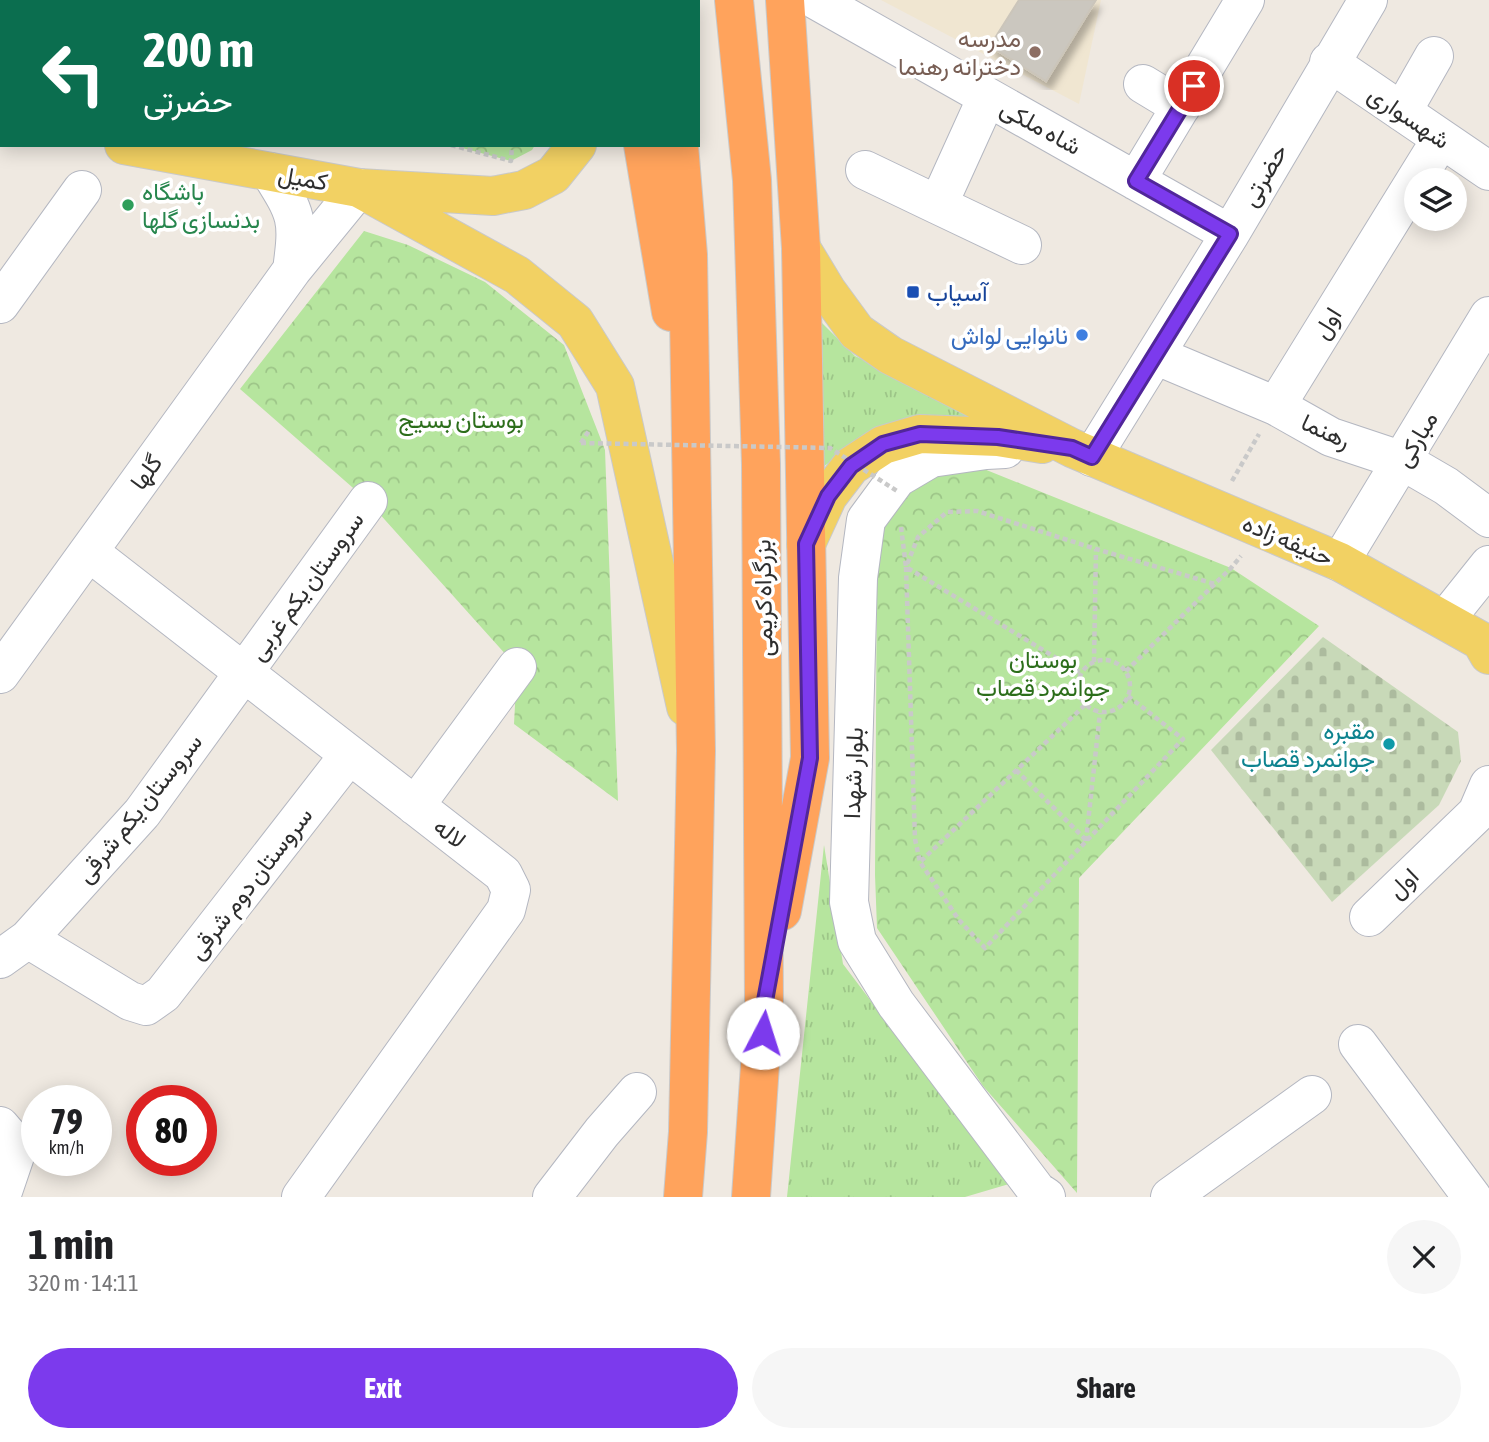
<!DOCTYPE html>
<html lang="en">
<head>
<meta charset="utf-8">
<style>
	body { margin:0; font-family:"Asap Condensed",Vazirmatn,sans-serif; background:#f6f6f6; color:#202124; height:100vh; display:flex; flex-direction:column; font-size:26px; white-space:nowrap }
	* { box-sizing:border-box; margin:0 }
	p { font-size:23px; color:#757577 }
	.icon { flex:none; width:38px; height:38px; fill:none; stroke:currentColor; stroke-width:2; stroke-linecap:round; stroke-linejoin:round }
	.map { position:relative; height:1197px; overflow:hidden }
	.side { display:flex; flex-direction:column; background:#fff; flex:1 }
	.side>* { flex:none }
	.hud { position:absolute; left:0px; top:0px; width:700px; height:147px; box-shadow:0 4px 18px #0003; background:#0b6e4f; color:#fff; overflow:hidden }
	.controls { position:absolute; left:1404px; top:168px; display:grid; gap:14px }
	.controls a { display:grid; place-items:center; width:63px; height:63px; border-radius:50%; background:#fff; box-shadow:0 4px 18px #0003; font-size:35px }
	.speed { position:absolute; left:21px; top:1085px; display:flex; gap:14px; font-size:35px; font-weight:700; text-align:center }
	.speed>* { display:grid; place-content:center; width:91px; height:91px; border-radius:50%; background:#fff; box-shadow:0 4px 18px #0003; line-height:1 }
	.speed small { font-size:18px; font-weight:400 }
	.speed .limit { border:10px solid #d22; background:#fff; color:#111 }
	.pin { position:absolute; display:grid; place-items:center; width:60px; height:60px; color:#fff; margin:-30px; border:4px solid #fff; border-radius:50%; box-shadow:0 2px 7px #0007 }
	.me { position:absolute; width:77px; margin:-38px; rotate:5deg; stroke-linejoin:round; filter:drop-shadow(0 0 5px #0008) }
	.turn { display:flex; align-items:center; gap:24px; height:147px; padding:0 28px; font-size:32px }
	.turn .icon { width:91px; height:91px; stroke-width:2.5 }
	.turn b { display:block; font-size:49px; line-height:60px }
	.round { display:grid; place-items:center; flex:none; width:74px; height:74px; border-radius:37px; background:#f6f6f6 }
	.head { display:flex; align-items:center; justify-content:space-between; height:119px; padding:0 28px }
	h1 { font-size:42px; font-weight:700; line-height:52px }
	.button { display:flex; gap:14px; margin-top:auto; padding:14px 28px }
	.button a { flex:1; height:80px; border-radius:42px; background:#7c3aed; color:#fff; font-size:28px; font-weight:700; line-height:80px; text-align:center }
	.button a+a { background:#f6f6f6; color:#202124 }
	.map>svg:first-child { display:block }
	.education { fill:#f0e6d1 }
	.grass { fill:url(#grass-tufts) }
	.cemetery { fill:url(#cemetery-stones) }
	.park { fill:url(#park-crowns) }
	.building { fill:#cbc7bf; stroke:#cbc5ba; stroke-width:2; filter:url(#shadow) }
	.lines { fill:none; stroke-linecap:round; stroke-linejoin:round }
	.minor-casing { stroke:#b4b7c1; stroke-width:40 }
	.major-casing { stroke:#c9c9c9; stroke-width:40 }
	.highway-casing { stroke:#c9c9c9; stroke-width:40 }
	.path { stroke:#c9c9c9; stroke-width:4.5; stroke-dasharray:5 3.5; stroke-linecap:butt }
	.minor { stroke:#fff; stroke-width:38 }
	.major { stroke:#f2d163; stroke-width:38 }
	.highway { stroke:#ffa35c; stroke-width:38 }
	.path-bridge { stroke:#c9c9c9; stroke-width:4.5; stroke-dasharray:5 3.5; stroke-linecap:butt }
	.route-casing { stroke:#51269a; stroke-width:18 }
	.route { stroke:#7c3aed; stroke-width:12 }
	.education-dot { fill:#8d6e63; stroke:#fff; stroke-width:2.5 }
	.leisure-dot { fill:#2e9e5b; stroke:#fff; stroke-width:2.5 }
	.transit-dot { fill:#1a4fb4; stroke:#fff; stroke-width:2.5 }
	.shop-dot { fill:#3f7fe0; stroke:#fff; stroke-width:2.5 }
	.culture-dot { fill:#0f9aa8; stroke:#fff; stroke-width:2.5 }
	.labels { text-anchor:middle; dominant-baseline:central; stroke-width:7; stroke-linejoin:round; paint-order:stroke }
	.education-label { font-size:24px; fill:#785e54; stroke:#fff; text-anchor:end }
	.street-label { font-size:24px; fill:#2e2e2e; stroke:#fff }
	.leisure-label { font-size:24px; fill:#27864d; stroke:#fff; text-anchor:start }
	.transit-label { font-size:24px; fill:#164399; stroke:#fff; text-anchor:start }
	.shop-label { font-size:24px; fill:#366cbe; stroke:#fff; text-anchor:end }
	.park-label { font-size:24px; fill:#2c6e1b; stroke:#fff }
	.culture-label { font-size:24px; fill:#0d838f; stroke:#fff; text-anchor:end }
</style>
</head>
<body>
<div class="map">
<svg width="1489" height="1197" viewBox="0 0 1489 1197">
	<defs>
		<pattern id="grass-tufts" width="24" height="20" patternUnits="userSpaceOnUse" patternTransform="scale(1.75)"><rect width="24" height="20" fill="#b6e59e"/><path d="M3 7l-1-3M5 7V3M7 7l1-3M15 17l-1-3M17 17v-4M19 17l1-3" fill="none" stroke="#9dc588"/></pattern>
		<pattern id="cemetery-stones" width="16" height="16" patternUnits="userSpaceOnUse" patternTransform="scale(1.75)"><rect width="16" height="16" fill="#c8d9b8"/><path d="M2 7V4a2 2 0 0 1 4 0v3zM10 15v-3a2 2 0 0 1 4 0v3z" fill="#acbb9e"/></pattern>
		<pattern id="park-crowns" width="20" height="18" patternUnits="userSpaceOnUse" patternTransform="scale(1.75)"><rect width="20" height="18" fill="#b6e59e"/><path d="M2 6a3 3 0 1 1 6 0M12 15a3 3 0 1 1 6 0" fill="none" stroke="#9dc588"/></pattern>
		<filter id="shadow"><feDropShadow dx="4.5" dy="8" stdDeviation="3.5" flood-color="#0004"/></filter>
	</defs>
	<rect width="100%" height="100%" fill="#efe9e1"/>
	<path class="education" d="M881,0H1101L1079,104Z"/>
	<path class="grass" d="M817,318L855,356L1014,429L863,439L820,469Z
		M824,845L843,964L1009,1184L965,1197H787Z"/>
	<path class="cemetery" d="M1323,637L1458,732L1461,761L1439,805L1332,902L1211,750Z"/>
	<path class="park" d="M0,0H542V2H2V77Z
		M451,145H535L532,150L511,161Z
		M364,231L408,245L485,282L564,345L605,450L618,801L514,724L517,667L368,501L240,389Z
		M945,465L979,467L1231,568L1319,626L1079,878L1077,1193L983,1086L877,928L875,875L877,562L881,528L894,500Z"/>
	<path class="building" d="M0,0H81L82,2H2V62Z
		M1019,0H1096L1046,81L990,46Z"/>
	<g class="lines">
		<g class="minor-casing">
			<path id="minor" d="M816,0L1230,234
				M1329,62L1489,171
				M1143,84L1181,107
				M987,97L938,205L1022,245
				M1402,112L1434,56
				M865,170L938,205
				M270,172C297,215 299,219 292,270
				M1136,181L1245,0
				M0,304L82,190
				M1155,355L1276,406L1331,437L1403,461L1446,486L1489,518
				M1276,406L1441,139
				M1005,449L986,450L931,458L897,478L866,520L858,578L849,902L857,941L896,1004L1037,1191L1046,1197
				M1092,457L1230,234L1368,0
				M89,552L503,874L511,890L506,910L301,1197
				M1340,562L1489,316
				M1445,620L1489,565
				M0,674L292,270L359,188
				M415,806L517,667
				M1369,917L1477,813L1489,785
				M28,939L130,1001L146,1006L163,994L349,755
				M0,959L28,939L142,813L368,501
				M1358,1044L1472,1197
				M0,1126L18,1147L1,1197
				M552,1197L602,1132L637,1092
				M1170,1197L1312,1095"/>
		</g>
		<g class="major-casing">
			<path id="major" d="M0,127H2
				M124,145L359,188L493,196L524,190L553,175L577,145
				M359,188L517,275L575,322L615,386L686,707
				M801,248L827,291L857,332L890,355L1072,448L1340,562L1481,641L1489,655
				M806,544L828,496L851,466L883,445L920,434L998,437L1042,444"/>
		</g>
		<g class="highway-casing">
			<path id="highway" d="M617,0V2
				M668,0L669,2
				M734,0L752,180L761,464L764,1006L751,1197
				M643,145L671,312
				M679,145L688,255L696,751L688,1132L683,1197
				M782,911L810,758L801,248L785,0"/>
		</g>
		<path class="path" d="M243,0L245,2
			M326,0L329,2
			M535,0V2
			M282,2V0
			M333,2L334,0
			M451,145L511,161L512,145
			M581,443L590,429
			M1232,481L1259,434
			M901,527L906,567L1081,673
			M1078 686a26 26 0 1 1 52 0a26 26 0 1 1-52 0Z
			M1094,662L1096,549
			M1126,671L1231,568L1241,556
			M1128,696L1183,739L985,948L959,920L920,862L915,839L906,567L918,537L947,512L977,511L1096,549L1215,584
			M1016,770L1086,840
			M1086,841L1100,713
			M921,861L1085,705"/>
		<use href="#minor" class="minor"/>
		<use href="#major" class="major"/>
		<use href="#highway" class="highway"/>
		<path class="path-bridge" d="M581,443L830,448L897,491"/>
	</g>
	<g class="lines">
		<g class="route-casing">
			<path id="route" d="M763,1033L764,1006L810,758L806,544L828,496L851,466L883,444L920,434L998,437L1072,448L1092,457L1230,234L1136,181L1194,86"/>
		</g>
		<use href="#route" class="route"/>
	</g>
	<circle class="education-dot" cx="1035" cy="52" r="7"/>
	<circle class="leisure-dot" cx="128" cy="205" r="7"/>
	<rect class="transit-dot" x="906" y="285" width="14" height="14" rx="3.5"/>
	<circle class="shop-dot" cx="1082" cy="335" r="7"/>
	<circle class="culture-dot" cx="1389" cy="744" r="7"/>
	<g class="labels">
		<g class="education-label">
			<text x="1021" y="38">مدرسه<tspan x="1021" dy="28">دخترانه رهنما</tspan></text>
		</g>
		<g class="street-label">
			<text transform="translate(1409 117) rotate(34)">شهسواری</text>
			<text transform="translate(1041 127) rotate(29)">شاه ملکی</text>
			<text transform="translate(1264 175) rotate(-60)">حضرتی</text>
			<text transform="translate(303 178) rotate(10)">کمیل</text>
			<text transform="translate(1327 323) rotate(-58)">اول</text>
			<text transform="translate(1326 431) rotate(25)">رهنما</text>
			<text transform="translate(1416 439) rotate(-59)">مبارکی</text>
			<text transform="translate(146 472) rotate(-54)">گلها</text>
			<text transform="translate(1288 540) rotate(23)">حنیفه زاده</text>
			<text transform="translate(306 586) rotate(-54)">سروستان یکم غربی</text>
			<text transform="translate(763 598) rotate(-91)">بزرگراه کریمی</text>
			<text transform="translate(853 773) rotate(-88)">بلوار شهدا</text>
			<text transform="translate(139 808) rotate(-51)">سروستان یکم شرقی</text>
			<text transform="translate(450 833) rotate(38)">لاله</text>
			<text transform="translate(250 883) rotate(-52)">سروستان دوم شرقی</text>
			<text transform="translate(1403 883) rotate(-44)">اول</text>
		</g>
		<g class="leisure-label">
			<text x="142" y="191">باشگاه<tspan x="142" dy="28">بدنسازی گلها</tspan></text>
		</g>
		<g class="transit-label">
			<text x="927" y="292">آسیاب</text>
		</g>
		<g class="shop-label">
			<text x="1068" y="335">نانوایی لواش</text>
		</g>
		<g class="park-label">
			<text x="461" y="419">بوستان بسیج</text>
			<text x="1043" y="659">بوستان<tspan x="1043" dy="28">جوانمرد قصاب</tspan></text>
		</g>
		<g class="culture-label">
			<text x="1375" y="730">مقبره<tspan x="1375" dy="28">جوانمرد قصاب</tspan></text>
		</g>
	</g>
</svg>
<div class="controls">
<a><svg class="icon" aria-label="layers" viewBox="0 0 24 24"><path d="M12 4l9 5-9 5-9-5zM3 14l9 5 9-5"/></svg></a>
</div>
<div class="speed"><div>79<small>km/h</small></div><div class="limit">80</div></div>
<div class="pin" style="left:1194px;top:86px;background:#d93025"><svg class="icon" aria-label="arrive" viewBox="0 0 24 24"><path d="M6 21V4h12l-3 4 3 4H6"/></svg></div>
<svg class="me" style="left:763px;top:1033px" viewBox="-20 -20 40 40"><circle r="19" fill="#fff"/><path d="M0-13L10 11 0 6-10 11z" fill="#7c3aed"/></svg>
<div class="hud">
<div class="turn"><svg class="icon" aria-label="left" viewBox="0 0 24 24"><path d="M17 20v-9H6M10 6l-5 5 5 5"/></svg><div><b>200 m</b>حضرتی</div></div>
</div>
</div>
<section class="side">
<div class="head"><div><h1>1 min</h1><p>320 m · 14:11</p></div><a class="round"><svg class="icon" aria-label="close" viewBox="0 0 24 24"><path d="M6 6l12 12M18 6L6 18"/></svg></a></div>
<div class="button"><a>Exit</a><a>Share</a></div>
</section>
</body>
</html>
